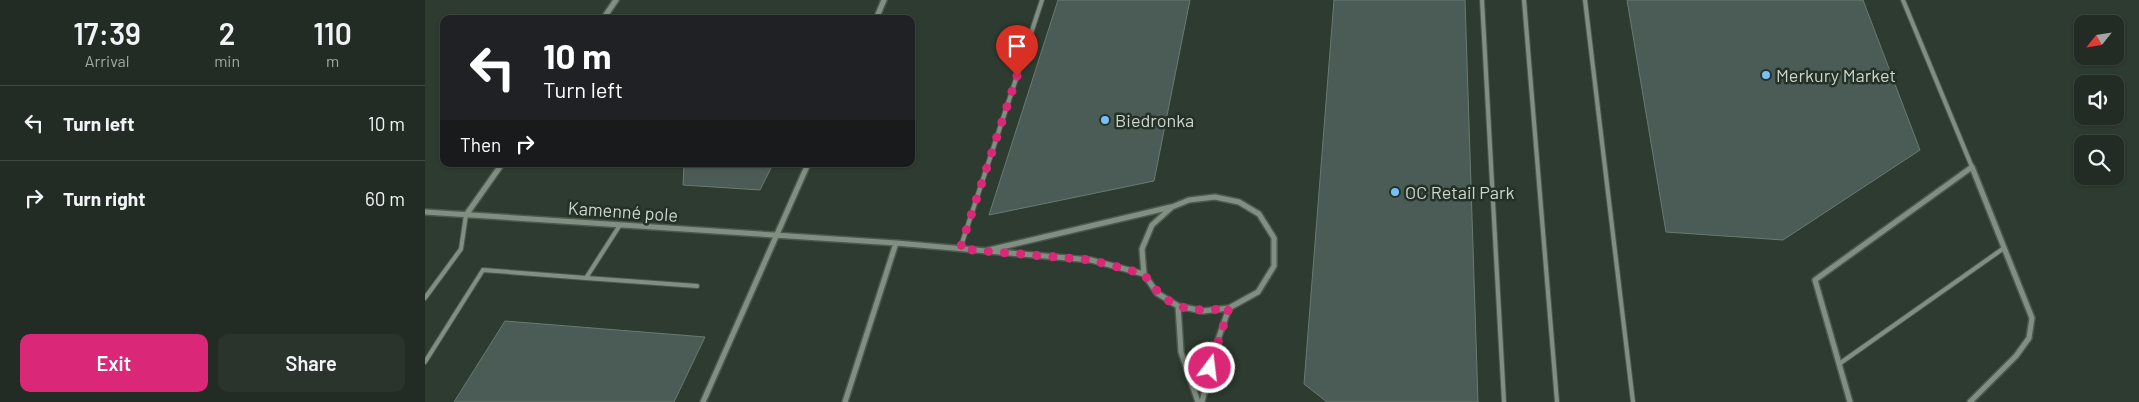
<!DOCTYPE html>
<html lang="en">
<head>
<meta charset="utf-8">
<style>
	body { margin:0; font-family:Barlow,sans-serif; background:#2a342c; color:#f1f3f6; height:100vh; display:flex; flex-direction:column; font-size:19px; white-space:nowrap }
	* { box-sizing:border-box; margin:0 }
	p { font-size:16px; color:#a2a7a6 }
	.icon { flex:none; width:28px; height:28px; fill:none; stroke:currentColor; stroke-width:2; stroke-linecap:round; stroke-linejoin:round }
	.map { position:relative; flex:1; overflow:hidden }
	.sheet { display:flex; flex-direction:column; background:#222c24; width:425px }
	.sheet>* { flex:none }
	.banner { position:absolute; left:15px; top:15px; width:475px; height:152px; border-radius:10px; box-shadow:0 1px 4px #0004,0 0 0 1px #3f4841; background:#202124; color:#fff; overflow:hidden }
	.needle { width:32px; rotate:240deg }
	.controls { position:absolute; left:1649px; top:15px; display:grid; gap:10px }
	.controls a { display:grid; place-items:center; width:50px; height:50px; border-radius:10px; background:#222c24; box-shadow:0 1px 4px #0004,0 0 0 1px #3f4841; font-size:25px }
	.pin { position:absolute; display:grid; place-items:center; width:42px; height:42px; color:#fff; margin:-51px -21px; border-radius:50% 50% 50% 0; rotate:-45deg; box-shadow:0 0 5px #0007 }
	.pin .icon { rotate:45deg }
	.me { position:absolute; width:55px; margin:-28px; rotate:15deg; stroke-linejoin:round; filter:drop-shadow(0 0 4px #0008) }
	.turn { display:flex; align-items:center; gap:18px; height:105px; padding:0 20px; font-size:22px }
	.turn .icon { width:65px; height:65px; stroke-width:2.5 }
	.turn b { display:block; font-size:35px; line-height:42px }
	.then { display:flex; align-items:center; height:48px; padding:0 20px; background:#0003; gap:10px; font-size:19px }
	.eta { display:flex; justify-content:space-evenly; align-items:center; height:85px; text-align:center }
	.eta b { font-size:30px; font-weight:600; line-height:35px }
	.action { display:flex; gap:10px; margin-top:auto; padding:10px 20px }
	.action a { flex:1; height:58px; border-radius:10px; background:#db2777; color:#fff; font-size:20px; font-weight:600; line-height:58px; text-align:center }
	.action a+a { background:#2a342c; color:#f1f3f6 }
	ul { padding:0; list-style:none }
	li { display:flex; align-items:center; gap:15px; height:75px; padding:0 20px; border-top:1px solid #3f4841 }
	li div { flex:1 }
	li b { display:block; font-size:19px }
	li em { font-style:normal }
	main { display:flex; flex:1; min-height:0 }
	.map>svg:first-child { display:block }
	.building { fill:#4a5c55; stroke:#687b73 }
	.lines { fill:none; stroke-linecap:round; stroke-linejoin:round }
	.service-casing { stroke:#4d584f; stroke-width:6 }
	.minor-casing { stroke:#4d584f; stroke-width:8 }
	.service { stroke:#818f83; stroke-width:4 }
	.minor { stroke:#818f83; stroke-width:5 }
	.route { stroke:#db2777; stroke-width:9; stroke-dasharray:0 16.2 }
	.poi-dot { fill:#77c0f7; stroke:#243126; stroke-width:2 }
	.labels { text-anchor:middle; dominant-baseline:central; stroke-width:5; stroke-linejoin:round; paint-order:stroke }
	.poi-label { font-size:18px; fill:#ced5cf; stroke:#243126; text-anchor:start }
	.street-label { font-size:18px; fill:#ced5cf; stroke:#243126 }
</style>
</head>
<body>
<main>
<section class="sheet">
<div class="eta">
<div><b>17:39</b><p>Arrival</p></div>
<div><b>2</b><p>min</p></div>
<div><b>110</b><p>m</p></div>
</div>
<ul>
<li><svg class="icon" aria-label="left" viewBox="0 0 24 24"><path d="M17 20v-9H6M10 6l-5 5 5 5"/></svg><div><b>Turn left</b></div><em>10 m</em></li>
<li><svg class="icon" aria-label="right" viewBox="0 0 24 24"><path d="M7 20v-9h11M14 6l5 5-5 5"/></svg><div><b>Turn right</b></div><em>60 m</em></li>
</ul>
<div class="action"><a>Exit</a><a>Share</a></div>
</section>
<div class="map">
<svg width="1714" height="402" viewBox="0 0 1714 402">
	<rect width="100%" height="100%" fill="#2e3b30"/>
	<path class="building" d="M633,0H765L729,181L564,215Z
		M909,0H1040L1053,402H902L879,384Z
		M1202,0H1438L1495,150L1358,240L1241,232Z
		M259,164H348L335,190L258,185Z
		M80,321L280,337L249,402H29Z"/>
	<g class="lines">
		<g class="service-casing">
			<path id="service" d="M1057,0L1079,402
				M1099,0L1132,402
				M1160,0L1208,402
				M1478,0L1547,167
				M195,225L161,278L272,286
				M535,249L617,0
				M0,298L36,249L41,215
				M0,362L58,270L161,278
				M1414,364L1579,248"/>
		</g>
		<g class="minor-casing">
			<path id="minor" d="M178,19L191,0
				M451,19L459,0
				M790,197L814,202L834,214L849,238V266L833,292L804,308L778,311L753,306L732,293L719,274L717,249L727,225L747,207L764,200Z
				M0,212L471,243L666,260L719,274
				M41,215L77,164
				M564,250L746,207
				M753,306L756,352L773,402
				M278,402L383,164
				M420,402L471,243
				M777,402L789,351L804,308
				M1425,402L1390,280L1547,167L1607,318L1604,338L1591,356L1545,402"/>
		</g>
		<use href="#service" class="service"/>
		<use href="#minor" class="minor"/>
	</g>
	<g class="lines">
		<path class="route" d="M592,76L535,249L666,260L719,274C743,310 763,313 804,308L785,368"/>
	</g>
	<g class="poi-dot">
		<circle cx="1341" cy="75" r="5"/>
		<circle cx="680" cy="120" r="5"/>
		<circle cx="970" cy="192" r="5"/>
	</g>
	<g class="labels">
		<g class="poi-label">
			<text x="1351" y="75">Merkury Market</text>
			<text x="690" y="120">Biedronka</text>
			<text x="980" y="192">OC Retail Park</text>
		</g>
		<g class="street-label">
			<text transform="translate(198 211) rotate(4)">Kamenné pole</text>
		</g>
	</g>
</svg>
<div class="controls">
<a><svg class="needle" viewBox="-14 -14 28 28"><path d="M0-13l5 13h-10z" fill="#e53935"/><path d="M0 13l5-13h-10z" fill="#a2a7a6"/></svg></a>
<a><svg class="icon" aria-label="sound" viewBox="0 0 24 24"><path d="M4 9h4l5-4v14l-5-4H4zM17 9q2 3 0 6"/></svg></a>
<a><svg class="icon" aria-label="search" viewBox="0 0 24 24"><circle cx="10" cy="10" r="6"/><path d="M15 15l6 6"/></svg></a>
</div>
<div class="pin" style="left:592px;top:76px;background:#d93025"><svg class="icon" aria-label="arrive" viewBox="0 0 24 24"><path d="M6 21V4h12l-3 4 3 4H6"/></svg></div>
<svg class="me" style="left:785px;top:368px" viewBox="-20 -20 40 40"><circle r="17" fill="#db2777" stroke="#fff" stroke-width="3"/><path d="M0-11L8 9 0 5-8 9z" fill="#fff"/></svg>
<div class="banner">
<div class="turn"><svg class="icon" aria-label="left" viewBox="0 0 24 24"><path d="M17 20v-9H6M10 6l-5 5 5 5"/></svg><div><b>10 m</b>Turn left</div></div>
<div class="then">Then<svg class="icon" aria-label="right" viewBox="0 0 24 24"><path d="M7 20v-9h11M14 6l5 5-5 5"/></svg></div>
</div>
</div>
</main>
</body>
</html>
